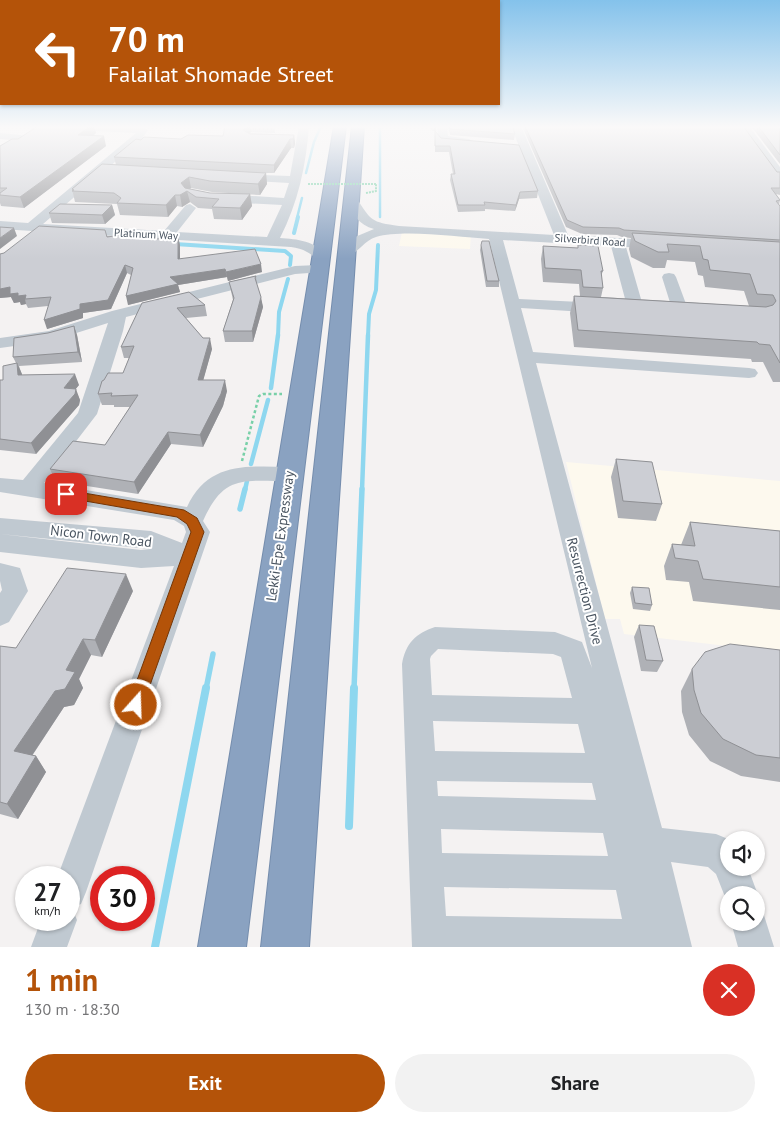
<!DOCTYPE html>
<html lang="en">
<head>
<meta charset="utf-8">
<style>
	body { margin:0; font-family:"PT Sans",sans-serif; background:#f2f2f2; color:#202124; height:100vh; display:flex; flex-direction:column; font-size:19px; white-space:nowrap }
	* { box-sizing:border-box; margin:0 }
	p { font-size:16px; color:#757577 }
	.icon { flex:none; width:28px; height:28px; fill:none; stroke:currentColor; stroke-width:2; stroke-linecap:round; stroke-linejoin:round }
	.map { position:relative; height:947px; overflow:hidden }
	.details { display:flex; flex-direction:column; background:#fff; flex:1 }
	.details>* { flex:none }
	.hud { position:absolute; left:0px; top:0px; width:500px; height:105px; box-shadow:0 1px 4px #0004; background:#b45309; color:#fff; overflow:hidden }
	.buttons { position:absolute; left:720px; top:831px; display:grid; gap:10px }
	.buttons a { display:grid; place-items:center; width:45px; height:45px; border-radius:50%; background:#fff; box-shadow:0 1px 4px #0004; font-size:25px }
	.speed { position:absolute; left:15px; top:866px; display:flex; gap:10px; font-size:25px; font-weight:700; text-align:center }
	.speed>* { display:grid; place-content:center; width:65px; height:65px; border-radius:50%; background:#fff; box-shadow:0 1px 4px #0004; line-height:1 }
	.speed small { font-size:12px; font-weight:400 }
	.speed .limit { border:8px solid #d22; background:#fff; color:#111 }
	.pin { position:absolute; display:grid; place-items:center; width:42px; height:42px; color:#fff; margin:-21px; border-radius:10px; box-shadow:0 2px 8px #0006 }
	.me { position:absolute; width:55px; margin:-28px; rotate:20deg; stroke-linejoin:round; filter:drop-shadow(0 0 4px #0008) }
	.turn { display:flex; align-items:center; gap:18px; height:105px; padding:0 25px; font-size:22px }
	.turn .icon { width:65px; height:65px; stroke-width:2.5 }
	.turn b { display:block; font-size:35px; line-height:42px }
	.round { display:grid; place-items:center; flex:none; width:52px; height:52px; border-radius:26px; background:#f2f2f2 }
	.headline { display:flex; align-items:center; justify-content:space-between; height:85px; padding:0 25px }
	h1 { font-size:30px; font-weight:800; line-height:38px; color:#b45309 }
	.cta { display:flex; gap:10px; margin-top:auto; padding:10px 25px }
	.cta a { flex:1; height:58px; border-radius:30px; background:#b45309; color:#fff; font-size:20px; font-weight:800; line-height:58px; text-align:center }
	.cta a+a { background:#f2f2f2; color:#202124 }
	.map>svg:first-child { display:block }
	.commercial { fill:#fdf9ee }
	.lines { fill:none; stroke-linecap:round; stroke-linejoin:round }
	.stream-far4 { stroke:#8ed7ef; stroke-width:2.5 }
	.stream-far3 { stroke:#8ed7ef; stroke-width:4 }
	.stream-far2 { stroke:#8ed7ef; stroke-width:4.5 }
	.stream-far1 { stroke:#8ed7ef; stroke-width:5.5 }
	.stream { stroke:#8ed7ef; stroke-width:8 }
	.highway-casing { stroke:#758dad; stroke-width:2 }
	.path-far1 { stroke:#78d0a8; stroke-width:2; stroke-dasharray:2 1; stroke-linecap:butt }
	.path { stroke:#78d0a8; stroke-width:2.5; stroke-dasharray:3 2.5; stroke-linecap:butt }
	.minor { fill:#c0c9d1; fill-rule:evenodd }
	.highway { fill:#8aa2c1; fill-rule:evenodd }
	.path-bridge { stroke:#78d0a8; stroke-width:2; stroke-dasharray:2 1; stroke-linecap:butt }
	.wall { fill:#afb1b6 }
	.shaded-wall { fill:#8f9094 }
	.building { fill:#ccced4; stroke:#8f9094 }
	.route { fill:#b45309; stroke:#753606 }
	.labels { text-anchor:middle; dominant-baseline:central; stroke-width:4; stroke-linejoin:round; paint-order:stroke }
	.far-street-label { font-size:11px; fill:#495460; stroke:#fff }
	.street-label { font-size:14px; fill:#495460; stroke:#fff }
</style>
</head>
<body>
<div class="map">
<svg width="780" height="947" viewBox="0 0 780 947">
	<rect width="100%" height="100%" fill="#f4f2f2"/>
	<path class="commercial" d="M402,232L471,234L470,249L399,246Z
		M566,462L780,481V652L624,634L620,619H605Z"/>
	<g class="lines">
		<path class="stream-far4" d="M380,126V217
			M306,173L314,142L321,126
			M297,218L302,198"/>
		<path class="stream-far3" d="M294,233L298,217
			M175,244L285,251L291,256L290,265
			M278,336L279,312L288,279
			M368,336L369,314L376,290L378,245"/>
		<path class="stream-far2" d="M271,388L278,335
			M251,464L268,400
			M245,490L247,481
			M362,490L368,335"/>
		<path class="stream-far1" d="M240,509L245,489
			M206,689L213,654
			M354,689L362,489"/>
		<path class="stream" d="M349,826L354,688
			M155,947L206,688"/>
		<g class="highway-casing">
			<path id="highway" d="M334,126H346L246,947H198Z
				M352,126H364L309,947H261Z"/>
		</g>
		<path class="path-far1" d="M366,193L376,191V184"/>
		<path class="path" d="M242,461L259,396L263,394H282"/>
		<path class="minor" d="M70,126L143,127L148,130L143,137L164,138L169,141L164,144L137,143L43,224L164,231L186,205L190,204L196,208L177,232L267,237L282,205L222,202L216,198L222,194L284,198L289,183L237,180L231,177L237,174L290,176L299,126H309C306,166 298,203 280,238C297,239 316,241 327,256L325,259C315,261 315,256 307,252C302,249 297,248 291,247L0,229V221L28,223L136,133L74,130L70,129Z
			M437,126H447L448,136L469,139L474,142L469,145L439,141Z
			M511,126H521L568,235L667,241L674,245L667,249L626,247L643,306L661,308L663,311L661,314C651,317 640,316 630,313L628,310L611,246L503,240L519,299L601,303L607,305L609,308L607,311L601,313L521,308L533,352L749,368L755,369L758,373L755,377L749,378L536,363L662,828L716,834L728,839L729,868H748L758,895L756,900V895H729V907L716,874L708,867L671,862L692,947H412L402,664C405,644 416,633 435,627L555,632L582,642L592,668L489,239C459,237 403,229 376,237C362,241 354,260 341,257L339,254L355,237L374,229C359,225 352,214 346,200L352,196L356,197C371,221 371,222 399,226L554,235ZM438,649L553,654L561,657L572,698L432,695L430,659L431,656ZM433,721L578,724L585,753L435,751ZM437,781L592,783L596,800L438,796ZM441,829L603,833L608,856L442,853ZM444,887L616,890L622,919L446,916Z
			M739,126H749L780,167V178L776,177Z
			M0,133L21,135L26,138L4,156L0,157V149L11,140L0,139Z
			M318,265L323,266L325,269L323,272L295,274L126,317L123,331L97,414L44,483L187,507C208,462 246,466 289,467L297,469L300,474L297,479L289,481C243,481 224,474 203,521L210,532L86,892L81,904L72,908L77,920L67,947H31L41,920H69V878H57L174,566L141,568L0,552V534L141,550L150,549L0,534V518L151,531L182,543L186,532L184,526L174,520L0,492V478L23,480L78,413L108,323L51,341L0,348V338L49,331L112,311L295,266Z
			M669,273L674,274L676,277L689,312L687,315H675L673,312L662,277L664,274Z
			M0,563L20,568L28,591L9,622L0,626V593L2,590L0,581Z
			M756,907L762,909L774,947H738L731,922H756Z"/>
		<use href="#highway" class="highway"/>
		<path class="path-bridge" d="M308,184H376"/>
	</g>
	<path class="wall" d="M38,126H94L96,133L93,136L106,146L24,208L1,206L0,203V146L18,139Z
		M225,126H275V133L251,132L249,133L294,135L295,143L294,148H291L274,173H266L267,184L260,195L212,192L191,188L190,189L210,193L250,194L252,206L242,220L214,219L212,209L198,208L190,202L182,207L177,206L168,217L120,215L117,204L75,202L72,189L116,165L114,157L181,139L223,136Z
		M430,126H436L435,131L441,138L538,191L537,198L519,199L515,211L485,209V211L458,212L450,180L451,174H453L449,152H435V131H432Z
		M448,126H512L515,134L514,140L450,135Z
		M522,126H743L777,172H780V195L776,194L780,200L779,205L780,206V382H773L763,362H752L751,359L574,347L570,313L574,296H580L579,284L543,282L541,259L543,246L578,248V245L603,271L601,276L603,288L601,297L749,306L744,291L705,287L703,276L698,275L695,262L667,260L665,268H653L631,257L629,249L631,238L622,237L617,235L582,234L566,227Z
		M751,126H780V164Z
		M112,205L115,215L105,224L52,223L49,213Z
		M107,236L157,239L178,237L180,245V259L262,272L228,281L227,277L178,285L180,292L128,305L131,275L127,273L111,309L83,313V318L47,329L48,306L28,308L26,304L21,305L20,302L14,303L11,297L0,298V254Z
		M481,245L499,281V287H486L480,250Z
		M256,276L257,285L263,307L253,342H225L223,331L233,300L229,282Z
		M142,303L205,305L207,316L186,318L212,349L203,380L227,391L223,406L203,447L171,444L138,494L55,481L50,469L105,445L130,407H114V405H102L98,394L104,380L123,373L129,358H124L121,347Z
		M74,326L77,335L82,362L19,366L22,375L79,385L75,389L80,400L79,405L36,454L0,450V380H3L16,363L13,357L48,333Z
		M616,459L662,504L656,521L618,518L611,477Z
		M690,522L780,531V610L693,601L689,582L666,580L664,566L672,544L681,545Z
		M632,587L652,605L650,611L633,609L630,593Z
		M133,591L102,657L91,655L79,679L83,688L74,705L64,707L32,756H36L46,772L18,819L0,814V646L16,648Z
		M639,625L663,661L657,672L641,671L634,637Z
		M780,650V782L741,776L710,761L689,735L682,712L681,691L692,669Z"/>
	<path class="shaded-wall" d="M90,126H94L96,133L81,145L78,135Z
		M248,126H250L251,132L244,138L243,130Z
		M294,135L295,143L294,148L293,139Z
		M104,136L106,146L24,208L20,197Z
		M290,139L291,148L274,173V165Z
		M266,173L267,184L260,195L258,184Z
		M189,177L191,188L185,192L187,191L190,202L182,207L180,195L181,183Z
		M520,192L519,199L515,211L516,205Z
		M250,194L252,206L242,220L240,208Z
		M175,195L177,206L168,217L166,205Z
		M112,205L115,215L105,224L102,215Z
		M14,228L17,236L0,249V238Z
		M178,237L180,245V268L178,259Z
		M261,264L262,272L228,281L226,272Z
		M125,265L127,273L111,309L83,313V318L47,329L44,320L80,304Z
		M225,269L227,277L178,285L180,292L128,305L126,296L170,277Z
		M10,287L18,293L26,295L25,299L26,304L21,305L20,302L14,303L11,297L0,298V289Z
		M261,297L263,307L253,342L252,331Z
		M74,326L77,335L82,362L78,352Z
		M210,338L212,349L200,392L198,380Z
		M17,363L22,374V386L18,375Z
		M75,374L79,385L68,399L64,388Z
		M225,380L227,391L223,406L203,447L200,435Z
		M76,389L80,400L79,405L36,454L31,443Z
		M168,432L171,444L138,494L134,482Z
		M126,574L133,591L102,657L95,640Z
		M83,639L91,655L79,679L83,688L74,705L64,707L25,766L14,751L55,691Z
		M36,756L46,772L18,819L7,804Z"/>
	<path class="building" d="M38,126H90L78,135L104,136L20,197L0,195V193L7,188H0V146L12,139H18Z
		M225,126H248L243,130L250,134L294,135L293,139H290L274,165L114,157L136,139L141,140L144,137L181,139L188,135L223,136Z
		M435,126V131L441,138L519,145L538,191L520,192L516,205L484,202L485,205H458L451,174H455L450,146H435Z
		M450,126H512L515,134L450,129Z
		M525,126H743L777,172H780V188H771L780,200L776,201L780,206V240L624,230L619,228L583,227L567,220Z
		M758,126H780V155Z
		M102,164L266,173L258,184L210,181L189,177L181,183L185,188L210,193L250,194L240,208L212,207L219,199L196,197L187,191L180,195H175L166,205L117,203L121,198L114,193L72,191L74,190L72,189Z
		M60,204L112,205L102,215L49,213Z
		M39,226L105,230L107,237L129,234V238L156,235V239L178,237V259L255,249L261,264L226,272L225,269L170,277L178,284L126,296L133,268L125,265L108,300L80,304V309L44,320L51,297L25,299L26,295L18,296V293L10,294V287L0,289V254L4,253Z
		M0,227L14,228L0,238Z
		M632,233L780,242V363L770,345L759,344L757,342L578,330L574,296L766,307L773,305L776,301L773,295L757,294L750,274L710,270L708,260L703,259L700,246L667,244L669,252H658L635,241Z
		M482,241H489L499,281H487L481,245Z
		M578,245L598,246L603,271H601L603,288L583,287L581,270L545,268L543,246L578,248Z
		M256,276L255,278L261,297L252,331H223L234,298L229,282Z
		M189,292L205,305L177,308L203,338H210L198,380H225L221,394L200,435L168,432L134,482L50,469L73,441L105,445L138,395L111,396L112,393L98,394L102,381L104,380L108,373H123L134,346L121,347L142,303Z
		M74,326L78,352L13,357L14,338L48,333Z
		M17,363L18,375L75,374L64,388L76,389L75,394L31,443L0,439V380H3V366Z
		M616,459L652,462L662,504L623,501Z
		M690,522L780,531V587L703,579L698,561L675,558L672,544L695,546Z
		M67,568L126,574L95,640L83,639L66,670L75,672L65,689L55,691L14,751L36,756L7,804L0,802V646L16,648Z
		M632,587L649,588L652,605L635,603Z
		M639,625L654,626L663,661L646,660Z
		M730,644L780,650V758L756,755L723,739L701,713L694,690L692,669L705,652Z"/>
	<linearGradient id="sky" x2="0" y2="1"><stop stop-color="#84c2eb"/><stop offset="0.49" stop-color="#faf9f9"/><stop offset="1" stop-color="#faf9f9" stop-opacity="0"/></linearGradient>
	<rect width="780" height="259" fill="url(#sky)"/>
	<path class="route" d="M66,490L184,510L197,518L204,532L143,705L141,710L136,712L130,710L128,705L191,532L187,524L177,517L62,497L60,494Z"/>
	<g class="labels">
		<g class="far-street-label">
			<text transform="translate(146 234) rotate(3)">Platinum Way</text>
			<text transform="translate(590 240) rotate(4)">Silverbird Road</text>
		</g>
		<g class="street-label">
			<text transform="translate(101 536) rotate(7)">Nicon Town Road</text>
			<text transform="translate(280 536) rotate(-82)">Lekki-Epe Expressway</text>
			<text transform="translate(585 591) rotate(76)">Resurrection Drive</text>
		</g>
	</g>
</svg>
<div class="buttons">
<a><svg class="icon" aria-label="sound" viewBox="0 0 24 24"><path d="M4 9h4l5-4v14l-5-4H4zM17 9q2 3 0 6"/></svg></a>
<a><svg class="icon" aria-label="search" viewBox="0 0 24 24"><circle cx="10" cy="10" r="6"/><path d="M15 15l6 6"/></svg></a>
</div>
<div class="speed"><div>27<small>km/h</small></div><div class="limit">30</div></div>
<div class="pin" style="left:66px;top:494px;background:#d93025"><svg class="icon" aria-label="arrive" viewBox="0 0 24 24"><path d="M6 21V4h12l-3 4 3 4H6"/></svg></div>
<svg class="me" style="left:136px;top:705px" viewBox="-20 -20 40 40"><circle r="17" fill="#b45309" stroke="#fff" stroke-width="3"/><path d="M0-11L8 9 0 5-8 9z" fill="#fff"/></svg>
<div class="hud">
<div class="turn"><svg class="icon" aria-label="left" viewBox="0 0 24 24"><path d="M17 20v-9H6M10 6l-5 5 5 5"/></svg><div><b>70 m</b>Falailat Shomade Street</div></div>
</div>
</div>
<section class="details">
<div class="headline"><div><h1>1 min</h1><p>130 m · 18:30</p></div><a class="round" style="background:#d93025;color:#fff"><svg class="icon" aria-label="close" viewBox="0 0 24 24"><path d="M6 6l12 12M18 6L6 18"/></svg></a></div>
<div class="cta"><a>Exit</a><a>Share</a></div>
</section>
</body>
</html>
